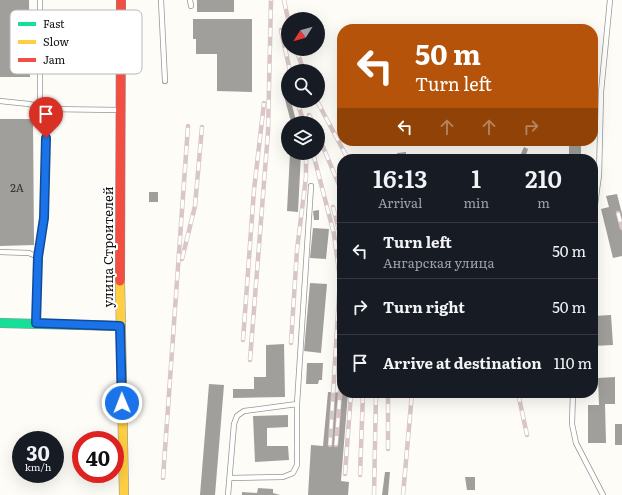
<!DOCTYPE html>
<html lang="en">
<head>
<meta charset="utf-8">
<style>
	body { margin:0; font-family:Literata,serif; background:#20242c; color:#f1f3f6; height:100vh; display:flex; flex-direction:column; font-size:15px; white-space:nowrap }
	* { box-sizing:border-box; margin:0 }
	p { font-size:13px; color:#9ea1a6 }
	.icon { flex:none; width:22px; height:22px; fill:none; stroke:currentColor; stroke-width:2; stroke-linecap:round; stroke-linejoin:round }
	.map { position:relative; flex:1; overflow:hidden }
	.sheet { position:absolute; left:337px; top:154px; width:261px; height:244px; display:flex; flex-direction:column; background:#171b24; border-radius:16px; box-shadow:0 4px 16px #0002 }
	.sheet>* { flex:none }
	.banner { position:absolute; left:337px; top:24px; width:261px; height:122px; border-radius:16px; box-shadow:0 4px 16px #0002; background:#b45309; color:#fff; overflow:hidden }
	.needle { width:26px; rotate:233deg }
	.buttons { position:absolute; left:281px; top:12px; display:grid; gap:8px }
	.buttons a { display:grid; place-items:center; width:44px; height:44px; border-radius:50%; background:#171b24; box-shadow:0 4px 16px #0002; font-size:20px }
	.speed { position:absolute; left:12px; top:431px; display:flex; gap:8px; font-size:20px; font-weight:700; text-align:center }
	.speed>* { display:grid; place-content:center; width:52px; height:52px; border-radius:50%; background:#171b24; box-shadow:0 4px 16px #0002; line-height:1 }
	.speed small { font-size:10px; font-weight:400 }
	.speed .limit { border:6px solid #d22; background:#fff; color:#111 }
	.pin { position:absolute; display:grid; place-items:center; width:34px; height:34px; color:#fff; margin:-41px -17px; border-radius:50% 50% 50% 0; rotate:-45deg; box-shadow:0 0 4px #0007 }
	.pin .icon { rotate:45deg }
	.me { position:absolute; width:44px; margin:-22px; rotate:359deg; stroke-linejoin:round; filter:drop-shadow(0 0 3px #0008) }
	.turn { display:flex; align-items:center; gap:14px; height:84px; padding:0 12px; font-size:18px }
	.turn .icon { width:52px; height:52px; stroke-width:2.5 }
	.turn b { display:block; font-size:28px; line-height:34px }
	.lanes { display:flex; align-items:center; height:38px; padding:0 12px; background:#0003; justify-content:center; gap:20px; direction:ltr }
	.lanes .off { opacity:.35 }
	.eta { display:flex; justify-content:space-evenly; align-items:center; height:68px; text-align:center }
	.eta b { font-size:24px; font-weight:600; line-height:28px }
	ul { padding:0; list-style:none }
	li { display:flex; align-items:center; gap:12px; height:56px; padding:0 12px; border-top:1px solid #363941 }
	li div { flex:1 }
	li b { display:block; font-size:15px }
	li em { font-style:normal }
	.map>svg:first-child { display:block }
	.building { fill:#a19f9c }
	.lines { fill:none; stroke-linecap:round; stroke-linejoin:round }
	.lane-casing { stroke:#979795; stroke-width:6 }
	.fast-casing { stroke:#8e8d8b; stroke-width:10 }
	.slow-casing { stroke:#8e8d8b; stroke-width:10 }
	.jam-casing { stroke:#8e8d8b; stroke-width:10 }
	.lane { stroke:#fffffe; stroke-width:4.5 }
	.fast { stroke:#16e098; stroke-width:9 }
	.slow { stroke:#ffcf43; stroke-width:9 }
	.jam { stroke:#f24e42; stroke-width:9 }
	.rail-casing { stroke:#d9c6c7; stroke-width:4.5 }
	.rail { stroke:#fff; stroke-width:3; stroke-dasharray:9; stroke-linecap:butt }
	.route-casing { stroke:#114b97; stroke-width:10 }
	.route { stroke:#1a73e8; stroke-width:7 }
	.labels { text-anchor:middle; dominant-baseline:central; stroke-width:4; stroke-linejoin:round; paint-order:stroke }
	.number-label { font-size:11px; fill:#353434 }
	.street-label { font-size:13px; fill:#111; stroke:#fff }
	.key { fill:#fff; stroke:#b8b8b8; stroke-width:1 }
	.key-label { font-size:11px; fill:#111 }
</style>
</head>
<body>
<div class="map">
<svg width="622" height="495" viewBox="0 0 622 495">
	<rect width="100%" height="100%" fill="#fdfcf7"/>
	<path class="building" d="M0,0H29L30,77H0Z
		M197,0H234V12H197Z
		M193,19H252V92L217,91V54H196V39H193Z
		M288,95V101H291L296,121L291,122L284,96Z
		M0,119H33L34,245L0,246Z
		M569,141H581V156L569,155Z
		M524,147L528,149L525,158L520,156Z
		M406,152V159H397V153Z
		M290,153H301L298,212L287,211Z
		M149,192H158V202H149Z
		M617,194L622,214V256L613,258L601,209L609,207L606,196Z
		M319,210V220H314L313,211Z
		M313,228L329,229L326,259L310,258Z
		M310,283L327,284L321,353L304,351Z
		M611,315L613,345L593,346V316Z
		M284,344L285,397L233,398V389H254V377H266V345Z
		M307,363H323L322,380H319L318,384H306Z
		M615,377V404H605L606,443H588V405H599L598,378Z
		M209,384L224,385L215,495H200Z
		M328,392L348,393L341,481L349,482L348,495H308L311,445L323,446Z
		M288,415V427L267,428V446H288L289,460L255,462L253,416Z
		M615,424H622V445H615Z
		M385,472H390L388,495H382Z
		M465,477H475V490H467Z
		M258,488L273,489V493L280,495H242V492L257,493Z"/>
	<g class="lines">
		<g class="lane-casing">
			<path id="lane" d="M40,0V99L46,108
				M161,0L165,81
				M190,0L191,6
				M0,101L29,104L47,109L119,110
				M593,219L599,175L601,92L610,0
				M0,252L29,253L38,257
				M36,323L38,257L44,218L46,138
				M573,393L572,424L576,443L603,495
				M297,404L311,186
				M228,495L234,424L237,416L244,411L297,404V465L293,473L283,477L230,478"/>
		</g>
		<g class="fast-casing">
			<path id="fast" d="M0,323L120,326"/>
		</g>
		<g class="slow-casing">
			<path id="slow" d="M120,281L124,495"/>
		</g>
		<g class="jam-casing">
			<path id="jam" d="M120,281L121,0"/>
		</g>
		<use href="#lane" class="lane"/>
		<use href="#fast" class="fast"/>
		<use href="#slow" class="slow"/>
		<use href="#jam" class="jam"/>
		<g class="rail-casing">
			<path id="rail" d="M284,0L288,19
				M281,30L290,71
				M296,49L304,71
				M297,101L304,123
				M317,101L348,159
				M309,115L313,123
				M318,135L342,192
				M313,153L334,234L340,279L330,445
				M333,207L342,242
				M618,213L622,228
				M182,259L195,206L202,127
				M243,340L254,190L264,103
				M291,343L297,250L306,177V153
				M250,360L268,132L271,0
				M518,393L527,435
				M336,445L342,368
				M388,449V393
				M345,474L351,393
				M360,475L363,393
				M163,478L188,126
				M374,495L376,393
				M403,495L412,393"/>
		</g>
		<use href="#rail" class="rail"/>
	</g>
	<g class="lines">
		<g class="route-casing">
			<path id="route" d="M46,138L44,218L38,257L36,323L120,326L122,403"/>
		</g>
		<use href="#route" class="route"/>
	</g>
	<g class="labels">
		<g class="number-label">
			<text x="17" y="187">2А</text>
		</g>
		<g class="street-label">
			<text transform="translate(107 247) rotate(-90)">улица Строителей</text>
		</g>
	</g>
	<rect x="10" y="10" width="132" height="64" rx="6" class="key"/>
	<rect x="18" y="22" width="18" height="4" fill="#16e098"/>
	<rect x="18" y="40" width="18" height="4" fill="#ffcf43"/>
	<rect x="18" y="58" width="18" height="4" fill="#f24e42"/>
	<g class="key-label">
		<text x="43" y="28">Fast</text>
		<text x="43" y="46">Slow</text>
		<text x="43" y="64">Jam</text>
	</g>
</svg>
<div class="buttons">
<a><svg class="needle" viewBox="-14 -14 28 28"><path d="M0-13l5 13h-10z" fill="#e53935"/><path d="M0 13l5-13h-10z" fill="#9ea1a6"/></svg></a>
<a><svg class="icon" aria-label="search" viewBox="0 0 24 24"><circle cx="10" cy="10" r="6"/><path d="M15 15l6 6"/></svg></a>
<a><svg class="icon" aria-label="layers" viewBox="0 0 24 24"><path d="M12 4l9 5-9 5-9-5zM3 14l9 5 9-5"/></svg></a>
</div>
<div class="speed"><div>30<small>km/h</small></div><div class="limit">40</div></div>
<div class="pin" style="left:46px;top:138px;background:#d93025"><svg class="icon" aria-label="arrive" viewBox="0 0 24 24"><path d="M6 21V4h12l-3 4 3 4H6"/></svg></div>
<svg class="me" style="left:122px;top:403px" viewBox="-20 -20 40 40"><circle r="17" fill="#1a73e8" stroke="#fff" stroke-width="3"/><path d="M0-11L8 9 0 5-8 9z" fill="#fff"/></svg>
<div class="banner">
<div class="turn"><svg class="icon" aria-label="left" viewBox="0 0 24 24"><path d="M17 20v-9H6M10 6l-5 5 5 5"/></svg><div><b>50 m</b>Turn left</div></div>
<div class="lanes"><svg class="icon" aria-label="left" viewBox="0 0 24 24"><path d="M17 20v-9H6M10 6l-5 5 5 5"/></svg><svg class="icon off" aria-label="ahead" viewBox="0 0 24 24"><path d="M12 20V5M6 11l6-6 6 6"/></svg><svg class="icon off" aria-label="ahead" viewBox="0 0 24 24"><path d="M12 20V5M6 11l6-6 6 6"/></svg><svg class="icon off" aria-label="right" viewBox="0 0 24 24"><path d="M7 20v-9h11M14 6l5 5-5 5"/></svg></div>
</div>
<section class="sheet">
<div class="eta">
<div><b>16:13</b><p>Arrival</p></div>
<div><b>1</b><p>min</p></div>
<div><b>210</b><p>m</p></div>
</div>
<ul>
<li><svg class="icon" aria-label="left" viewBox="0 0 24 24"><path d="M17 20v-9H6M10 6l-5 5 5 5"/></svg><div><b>Turn left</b><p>Ангарская улица</p></div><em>50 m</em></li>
<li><svg class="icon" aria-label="right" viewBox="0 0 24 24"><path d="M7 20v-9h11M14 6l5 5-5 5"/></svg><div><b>Turn right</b></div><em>50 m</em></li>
<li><svg class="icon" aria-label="arrive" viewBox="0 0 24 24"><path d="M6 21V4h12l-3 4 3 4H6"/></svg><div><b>Arrive at destination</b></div><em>110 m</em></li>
</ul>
</section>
</div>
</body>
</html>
